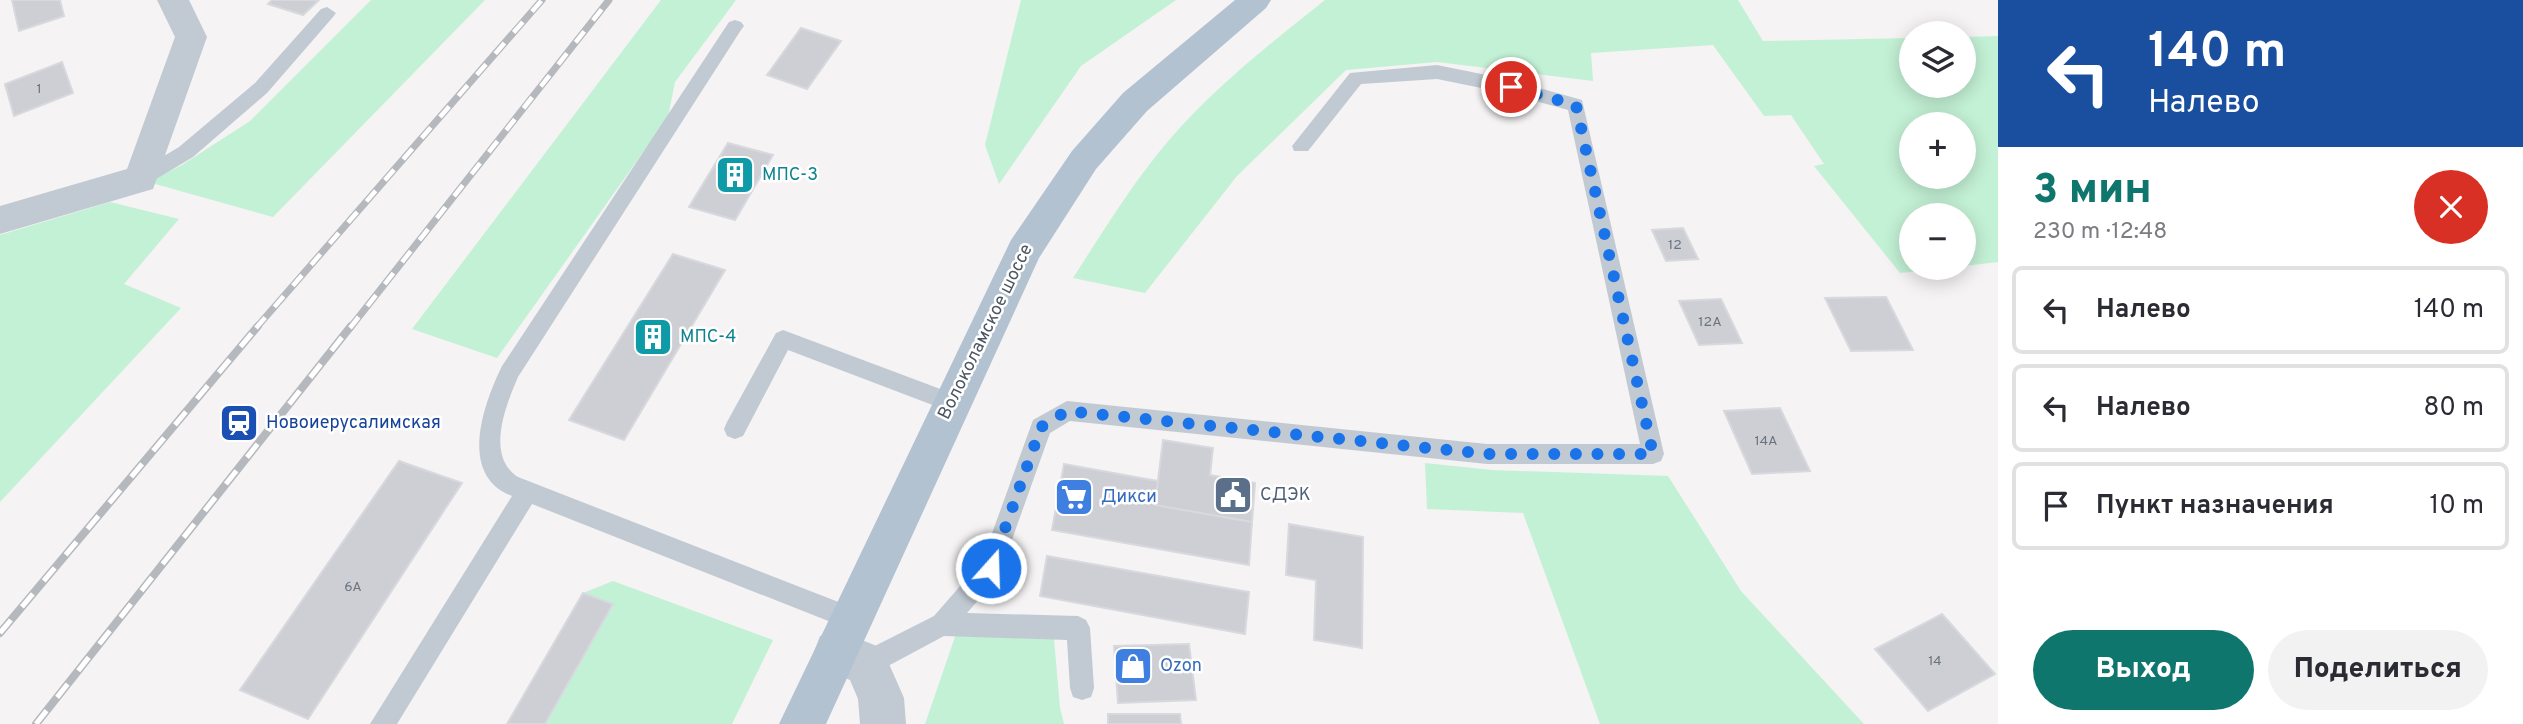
<!DOCTYPE html>
<html lang="ru">
<head>
<meta charset="utf-8">
<style>
	body { margin:0; font-family:Overpass,sans-serif; background:#f2f2f3; color:#2b2b33; height:100vh; display:flex; flex-direction:column; font-size:26px; white-space:nowrap }
	* { box-sizing:border-box; margin:0 }
	p { font-size:23px; color:#7c7c81 }
	.icon { flex:none; width:38px; height:38px; fill:none; stroke:currentColor; stroke-width:2; stroke-linecap:round; stroke-linejoin:round }
	.map { position:relative; flex:1; overflow:hidden }
	.drawer { display:flex; flex-direction:column; background:#fff; width:525px }
	.drawer>* { flex:none }
	.hud { background:#1a4fa0; color:#fff; overflow:hidden }
	.buttons { position:absolute; left:1899px; top:21px; display:grid; gap:14px }
	.buttons a { display:grid; place-items:center; width:77px; height:77px; border-radius:50%; background:#fff; box-shadow:0 4px 18px #0003; font-size:35px }
	.pin { position:absolute; display:grid; place-items:center; width:60px; height:60px; color:#fff; margin:-30px; border:4px solid #fff; border-radius:50%; box-shadow:0 2px 7px #0007 }
	.me { position:absolute; width:77px; margin:-38px; rotate:20deg; stroke-linejoin:round; filter:drop-shadow(0 0 5px #0008) }
	.turn { display:flex; align-items:center; gap:24px; height:147px; padding:0 35px; font-size:32px }
	.turn .icon { width:91px; height:91px; stroke-width:2.5 }
	.turn b { display:block; font-size:49px; line-height:60px }
	.round { display:grid; place-items:center; flex:none; width:74px; height:74px; border-radius:37px; background:#f2f2f3 }
	.head { display:flex; align-items:center; justify-content:space-between; height:119px; padding:0 35px }
	h1 { font-size:42px; font-weight:800; line-height:52px; color:#0f766e }
	.cta { display:flex; gap:14px; margin-top:auto; padding:14px 35px }
	.cta a { flex:1; height:80px; border-radius:42px; background:#0f766e; color:#fff; font-size:28px; font-weight:800; line-height:80px; text-align:center }
	.cta a+a { background:#f2f2f3; color:#2b2b33 }
	ul { padding:0; list-style:none }
	li { display:flex; align-items:center; gap:21px; height:88px; margin:0 14px 10px; padding:0 21px; border:4px solid #e1e1e2; border-radius:10px }
	li div { flex:1 }
	li b { display:block; font-size:26px }
	li em { font-style:normal }
	main { display:flex; flex:1; min-height:0 }
	.map>svg:first-child { display:block }
	.green { fill:#c3f1d5; fill-rule:evenodd }
	.building { fill:#cdcfd5; stroke:#d7d9de; stroke-width:2 }
	.lines { fill:none; stroke-linecap:round; stroke-linejoin:round }
	.lane { fill:#c1cad2; fill-rule:evenodd }
	.street { fill:#c1cad2; fill-rule:evenodd }
	.primary { fill:#b3c2d1; fill-rule:evenodd }
	.rail-far1-casing { stroke:#b5b8bd; stroke-width:7 }
	.rail-casing { stroke:#b5b8bd; stroke-width:8 }
	.rail-far1 { stroke:#fff; stroke-width:4.5; stroke-dasharray:14; stroke-linecap:butt }
	.rail { stroke:#fff; stroke-width:5; stroke-dasharray:17; stroke-linecap:butt }
	.route { stroke:#1a73e8; stroke-width:12; stroke-dasharray:0 21.6 }
	.labels { text-anchor:middle; dominant-baseline:central; stroke-width:5; stroke-linejoin:round; paint-order:stroke }
	.number-label { font-size:14px; fill:#6b747e }
	.culture-label { font-size:18px; fill:#0d838f; stroke:#fff; text-anchor:start }
	.street-label { font-size:18px; fill:#4a5661; stroke:#fff }
	.transit-label { font-size:18px; fill:#164399; stroke:#fff; text-anchor:start }
	.service-label { font-size:18px; fill:#4e5e75; stroke:#fff; text-anchor:start }
	.shop-label { font-size:18px; fill:#366cbe; stroke:#fff; text-anchor:start }
</style>
</head>
<body>
<main>
<div class="map">
<svg width="1998" height="724" viewBox="0 0 1998 724">
	<rect width="100%" height="100%" fill="#f5f3f3"/>
	<path class="green" d="M371,0H485L273,217L148,182L182,165L250,121Z
		M661,0H736L675,82L668,117L497,358L412,329Z
		M1021,0H1176L1081,66L999,184L985,145Z
		M1325,0H1738L1763,41L1911,38V86H1964V37L1998,36V262L1964,266V215H1911V268H1950L1900,273L1814,166L1824,164L1791,115L1764,116L1713,45L1591,53L1593,81L1437,62L1346,70L1237,176L1145,293L1073,278C1104,230 1133,182 1170,139C1216,86 1271,43 1325,0ZM1911,124H1964V177H1911Z
		M110,202L179,219L124,284L181,308L0,502V235Z
		M1425,463L1492,470L1668,476L1741,591L1864,724H1600L1523,513L1427,509Z
		M613,581L773,640L732,724H545L612,604L583,593Z
		M956,634L1054,639L1060,708L1064,724H925Z"/>
	<path class="building" d="M12,0H60L64,16L19,31Z
		M272,0H319L303,15L268,4Z
		M801,28L841,41L807,89L767,75Z
		M62,62L73,93L14,116L5,84Z
		M728,143L773,155L735,220L689,207Z
		M1683,228L1698,259L1666,261L1652,230Z
		M673,254L725,270L624,440L569,420Z
		M1886,297L1913,350L1851,351L1825,298Z
		M1721,299L1742,343L1699,345L1679,301Z
		M1780,408L1810,471L1752,474L1724,411Z
		M1163,440L1213,448L1210,475L1255,483L1252,522L1155,505Z
		M399,461L462,483L308,719L240,690Z
		M1064,464L1158,481L1155,505L1252,522L1249,565L1052,530Z
		M1289,524L1363,537L1362,648L1314,640L1316,580L1286,575Z
		M1047,556L1249,592L1245,634L1040,596Z
		M583,593L613,604L545,724H507Z
		M1942,614L1995,674L1928,711L1875,649Z
		M1189,644L1196,700L1118,703L1114,646Z
		M1108,714H1180L1181,724H1108Z"/>
	<g class="lines">
		<path class="lane" d="M327,7L336,13L333,17L267,93L193,157L148,184L141,186L134,184L132,179L134,174L179,147L255,83L321,9Z
			M735,20L741,22L744,26L741,30L518,377C506,405 485,456 518,477L859,610L863,618L859,626L851,630L532,504L397,724H370L512,496C457,475 484,403 502,366L729,22Z
			M1437,65L1511,80L1582,100L1664,454L1661,461L1653,464H1487L1070,421L1050,433L999,576L967,613L1078,616L1086,620L1090,628L1094,688L1091,697L1082,700L1073,697L1070,688L1067,640L944,636L875,673L866,676L857,673L854,664L857,655L934,616L982,561L1033,420L1067,401L1487,444H1640L1568,110L1511,94L1437,79L1361,84L1308,151H1294L1292,146L1350,73Z
			M783,330L959,396L962,403L959,410L951,412L788,350L743,436L735,439L727,436L724,429L727,422L776,333Z"/>
		<path class="street" d="M157,0H189L207,37L153,189L0,234V206L127,169L175,37Z
			M836,630L882,648L904,698L906,724H860L858,699L850,680L820,668L814,652L820,636Z"/>
		<path class="primary" d="M1235,0H1271L1266,8L1147,111L1096,169L1039,258L826,724H779L1011,240L1072,151L1123,93Z"/>
		<g class="rail-far1-casing">
			<path id="rail-far1" d="M256,328L542,0
				M350,328L609,0"/>
		</g>
		<g class="rail-casing">
			<path id="rail" d="M0,633L258,326
				M36,724L351,326"/>
		</g>
		<use href="#rail-far1" class="rail-far1"/>
		<use href="#rail" class="rail"/>
	</g>
	<g class="lines">
		<path class="route" d="M991,568L1041,427L1067,411L1487,454H1653L1576,105L1511,87"/>
	</g>
	<defs>
		<g id="building-square" transform="scale(2.0125)"><rect x="-9" y="-9" width="18" height="18" rx="4" fill="#0f9aa8" stroke="#fff"/><path d="M-4-6H4V6H1V3H-1V6H-4ZM-2.5-4.3h1.7v1.8h-1.7ZM.8-4.3h1.7v1.8H.8ZM-2.5-1h1.7V.8h-1.7ZM.8-1h1.7V.8H.8Z" fill="#fff"/></g>
		<g id="station-square" transform="scale(2.0125)"><rect x="-9" y="-9" width="18" height="18" rx="4" fill="#1a4fb4" stroke="#fff"/><path d="M-3-6H3Q5-6 5-4V2Q5 4 3 4L4.5 6H3L1.5 4h-3L-3 6H-4.5L-3 4Q-5 4-5 2V-4Q-5-6-3-6ZM-3.5-4v3h7v-3ZM-3.5 1v1.5H-2V1ZM2 1v1.5H3.5V1Z" fill="#fff"/></g>
		<g id="civic-square" transform="scale(2.0125)"><rect x="-9" y="-9" width="18" height="18" rx="4" fill="#5c6f8a" stroke="#fff"/><path d="M-.6-6.5H3V-4.5H.6V-3L4-1V1h2V6H-6V1h2V-1L-.6-3ZM-1.2 2.5V6h2.4V2.5Z" fill="#fff"/></g>
		<g id="supermarket-square" transform="scale(2.0125)"><rect x="-9" y="-9" width="18" height="18" rx="4" fill="#3f7fe0" stroke="#fff"/><path d="M-6-5.5h2.5l.6 2H6L4.5 2H-2.5L-4.4-4H-6ZM-1.5 3.2a1.3 1.3 0 1 0 .1 0ZM3 3.2a1.3 1.3 0 1 0 .1 0Z" fill="#fff"/></g>
		<g id="shop-square" transform="scale(2.0125)"><rect x="-9" y="-9" width="18" height="18" rx="4" fill="#3f7fe0" stroke="#fff"/><path d="M-5-2.5h2.3a2.7 3.5 0 0 1 5.4 0H5L5.5 6h-11ZM-1.5-2.5h3a1.5 2.3 0 0 0-3 0Z" fill="#fff"/></g>
	</defs>
	<g fill-rule="evenodd">
		<use href="#building-square" x="735" y="175"/>
		<use href="#building-square" x="653" y="337"/>
		<use href="#station-square" x="239" y="423"/>
		<use href="#civic-square" x="1233" y="495"/>
		<use href="#supermarket-square" x="1074" y="497"/>
		<use href="#shop-square" x="1133" y="666"/>
	</g>
	<g class="labels">
		<g class="number-label">
			<text x="39" y="89">1</text>
			<text x="1675" y="245">12</text>
			<text x="1710" y="322">12А</text>
			<text x="1766" y="441">14А</text>
			<text x="353" y="587">6А</text>
			<text x="1935" y="661">14</text>
		</g>
		<g class="culture-label">
			<text x="762" y="175">МПС-3</text>
			<text x="680" y="337">МПС-4</text>
		</g>
		<g class="street-label">
			<text transform="translate(986 332) rotate(-64)">Волоколамское шоссе</text>
		</g>
		<g class="transit-label">
			<text x="266" y="423">Новоиерусалимская</text>
		</g>
		<g class="service-label">
			<text x="1260" y="495">СДЭК</text>
		</g>
		<g class="shop-label">
			<text x="1101" y="497">Дикси</text>
			<text x="1160" y="666">Ozon</text>
		</g>
	</g>
</svg>
<div class="buttons">
<a><svg class="icon" aria-label="layers" viewBox="0 0 24 24"><path d="M12 4l9 5-9 5-9-5zM3 14l9 5 9-5"/></svg></a>
<a>+</a>
<a>−</a>
</div>
<div class="pin" style="left:1511px;top:87px;background:#d93025"><svg class="icon" aria-label="arrive" viewBox="0 0 24 24"><path d="M6 21V4h12l-3 4 3 4H6"/></svg></div>
<svg class="me" style="left:991px;top:568px" viewBox="-20 -20 40 40"><circle r="17" fill="#1a73e8" stroke="#fff" stroke-width="3"/><path d="M0-11L8 9 0 5-8 9z" fill="#fff"/></svg>
</div>
<section class="drawer">
<div class="hud">
<div class="turn"><svg class="icon" aria-label="left" viewBox="0 0 24 24"><path d="M17 20v-9H6M10 6l-5 5 5 5"/></svg><div><b>140 m</b>Налево</div></div>
</div>
<div class="head"><div><h1>3 мин</h1><p>230 m · 12:48</p></div><a class="round" style="background:#d93025;color:#fff"><svg class="icon" aria-label="close" viewBox="0 0 24 24"><path d="M6 6l12 12M18 6L6 18"/></svg></a></div>
<ul>
<li><svg class="icon" aria-label="left" viewBox="0 0 24 24"><path d="M17 20v-9H6M10 6l-5 5 5 5"/></svg><div><b>Налево</b></div><em>140 m</em></li>
<li><svg class="icon" aria-label="left" viewBox="0 0 24 24"><path d="M17 20v-9H6M10 6l-5 5 5 5"/></svg><div><b>Налево</b></div><em>80 m</em></li>
<li><svg class="icon" aria-label="arrive" viewBox="0 0 24 24"><path d="M6 21V4h12l-3 4 3 4H6"/></svg><div><b>Пункт назначения</b></div><em>10 m</em></li>
</ul>
<div class="cta"><a>Выход</a><a>Поделиться</a></div>
</section>
</main>
</body>
</html>
